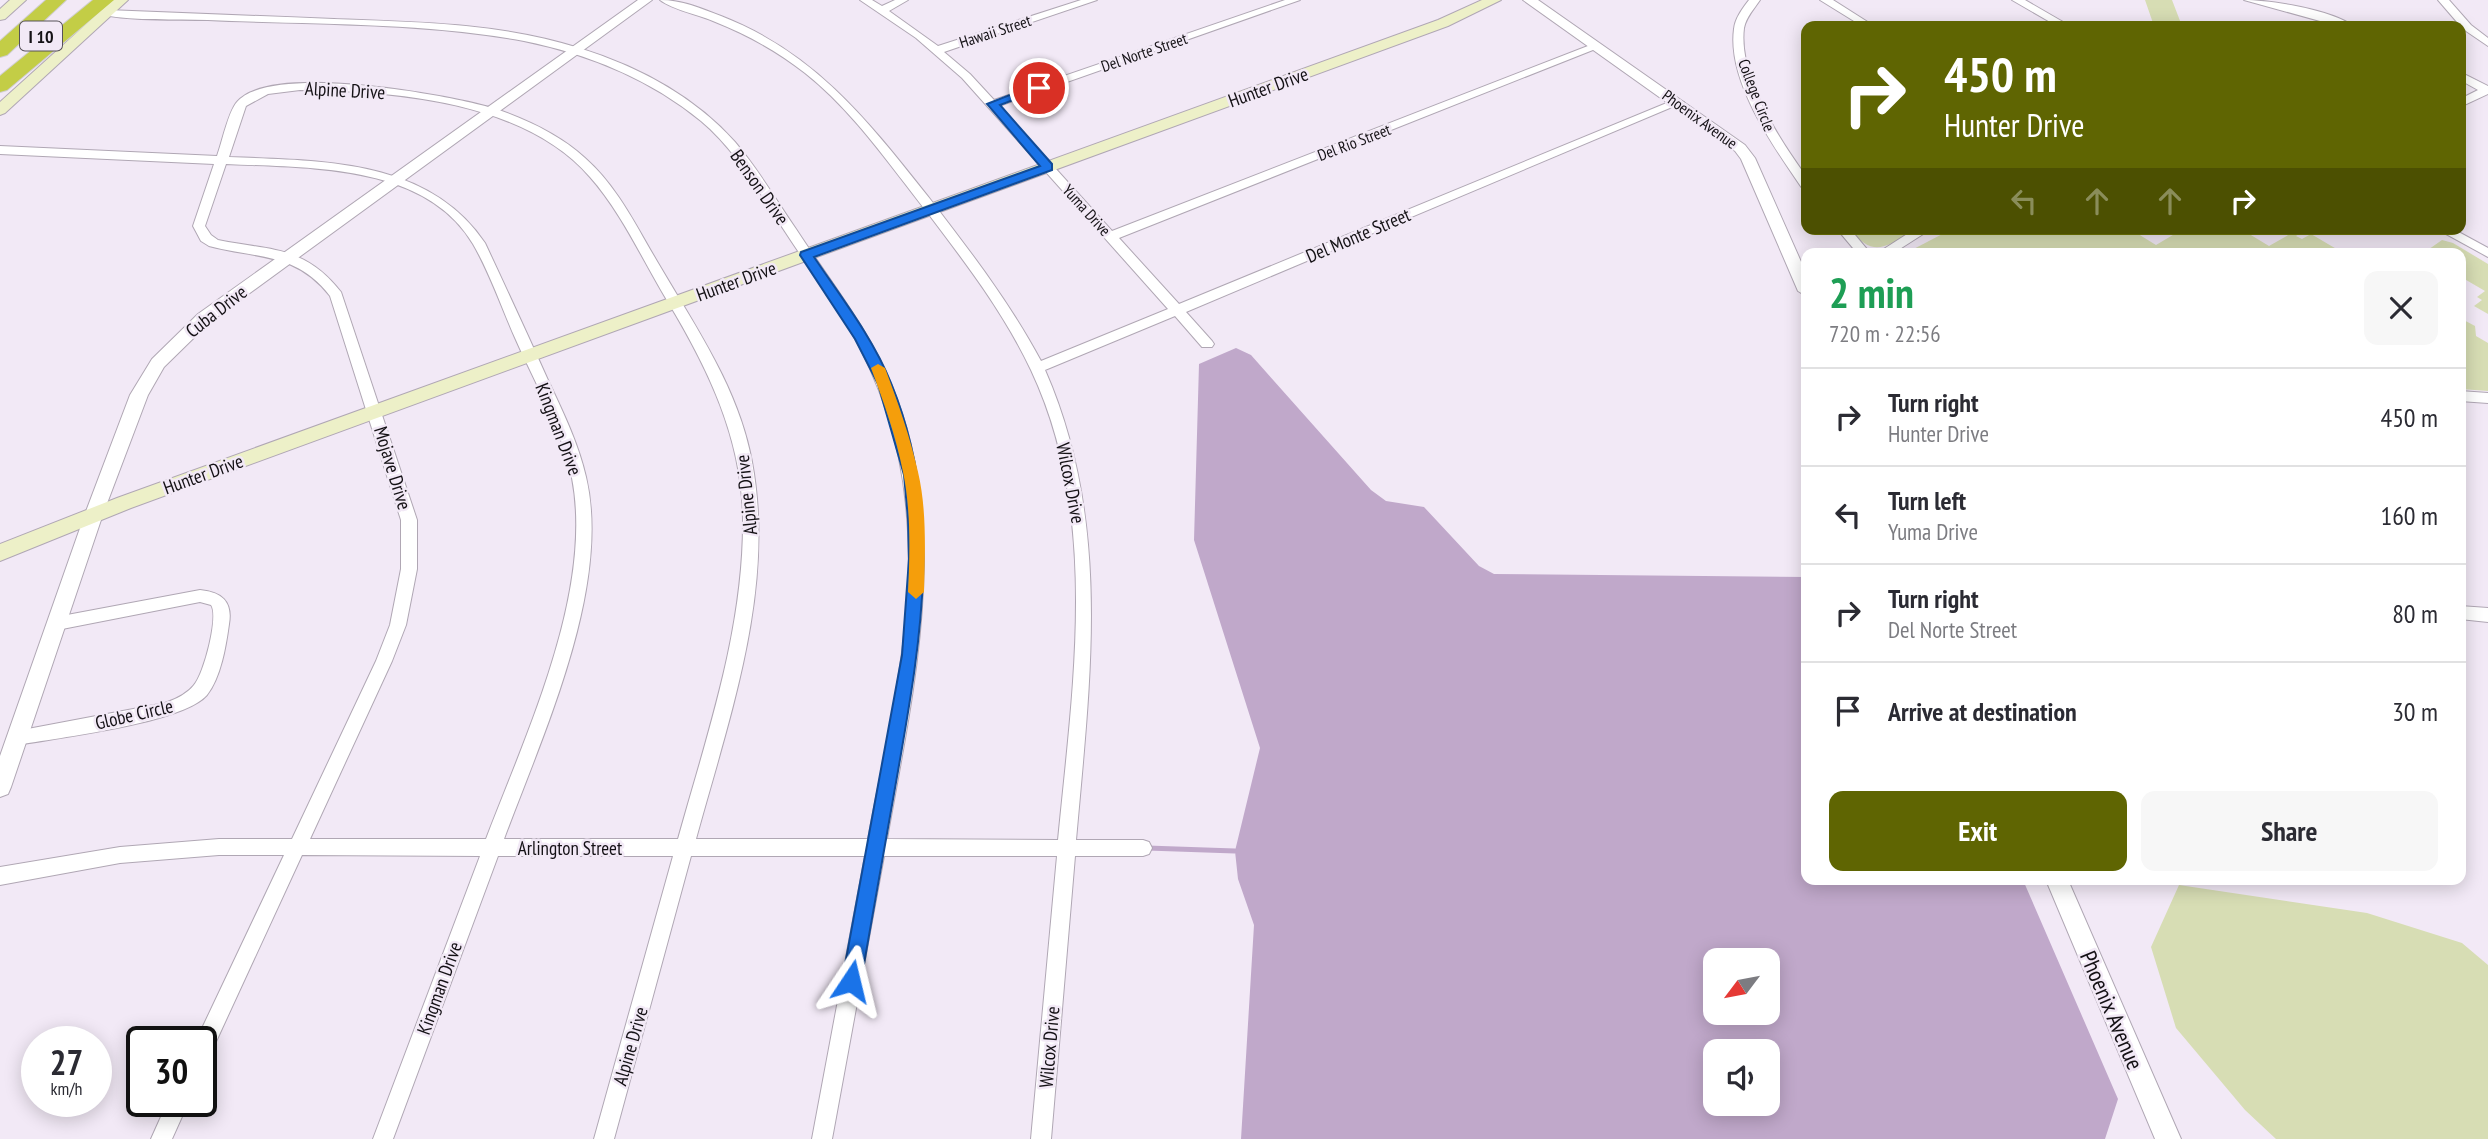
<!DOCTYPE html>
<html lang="en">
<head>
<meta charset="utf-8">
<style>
	body { margin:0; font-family:"PT Sans Narrow",sans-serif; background:#f7f7f7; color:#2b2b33; height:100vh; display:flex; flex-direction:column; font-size:26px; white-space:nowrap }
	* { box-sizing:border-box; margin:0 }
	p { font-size:23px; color:#7c7c81 }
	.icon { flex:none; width:38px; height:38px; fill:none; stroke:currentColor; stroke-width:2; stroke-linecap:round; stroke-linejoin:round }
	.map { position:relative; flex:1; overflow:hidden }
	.panel { position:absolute; left:1801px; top:248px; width:665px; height:637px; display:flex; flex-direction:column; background:#fff; border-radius:14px; box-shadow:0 4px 18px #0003 }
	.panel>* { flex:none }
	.top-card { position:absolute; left:1801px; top:21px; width:665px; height:214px; border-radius:14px; box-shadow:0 4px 18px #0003; background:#5f6502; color:#fff; overflow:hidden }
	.needle { width:46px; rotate:238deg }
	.buttons { position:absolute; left:1703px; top:948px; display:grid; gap:14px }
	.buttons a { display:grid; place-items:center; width:77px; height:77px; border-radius:14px; background:#fff; box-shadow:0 4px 18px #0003; font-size:35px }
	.speed { position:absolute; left:21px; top:1026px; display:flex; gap:14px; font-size:35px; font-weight:700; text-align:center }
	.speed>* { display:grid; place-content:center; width:91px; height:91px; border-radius:50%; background:#fff; box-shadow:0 4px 18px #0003; line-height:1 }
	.speed small { font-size:18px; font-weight:400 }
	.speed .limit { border:4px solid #111; border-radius:10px; background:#fff; color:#111 }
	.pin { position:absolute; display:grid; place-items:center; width:60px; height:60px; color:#fff; margin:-30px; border:4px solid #fff; border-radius:50%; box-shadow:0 2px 7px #0007 }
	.me { position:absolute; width:77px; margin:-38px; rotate:10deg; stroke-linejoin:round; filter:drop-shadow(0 0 5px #0008) }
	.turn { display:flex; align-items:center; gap:24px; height:147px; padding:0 28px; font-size:32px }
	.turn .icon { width:91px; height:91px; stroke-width:2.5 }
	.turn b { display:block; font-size:49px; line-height:60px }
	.lanes { display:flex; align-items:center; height:66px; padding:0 28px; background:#0003; justify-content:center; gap:35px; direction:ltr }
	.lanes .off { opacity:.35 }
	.round { display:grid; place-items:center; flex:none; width:74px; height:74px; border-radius:14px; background:#f7f7f7 }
	.summary { display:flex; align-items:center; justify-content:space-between; height:119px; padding:0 28px }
	h1 { font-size:42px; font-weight:700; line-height:52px; color:#1e9e55 }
	.primary-button { display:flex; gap:14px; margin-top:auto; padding:14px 28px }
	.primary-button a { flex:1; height:80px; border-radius:14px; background:#5f6502; color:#fff; font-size:28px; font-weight:700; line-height:80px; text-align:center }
	.primary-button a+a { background:#f7f7f7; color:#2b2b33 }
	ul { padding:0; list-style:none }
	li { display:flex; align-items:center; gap:21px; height:98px; padding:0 28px; border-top:2px solid #e1e1e2 }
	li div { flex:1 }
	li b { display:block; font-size:26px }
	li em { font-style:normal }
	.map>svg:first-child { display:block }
	.green { fill:#d7ddb4 }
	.water { fill:#c0a8ca; fill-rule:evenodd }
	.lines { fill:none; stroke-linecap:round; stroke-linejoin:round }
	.stream { stroke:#c0a8ca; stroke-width:5 }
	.minor-casing { stroke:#b0a7b4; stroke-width:2 }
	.tertiary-casing { stroke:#b0a7b4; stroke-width:2 }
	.secondary-casing { stroke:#b0a7b4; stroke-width:2 }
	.motorway-casing { stroke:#d0cfd0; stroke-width:2 }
	.minor { fill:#fff; fill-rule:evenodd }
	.tertiary { fill:#fff; fill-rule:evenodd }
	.secondary { fill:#edf0c8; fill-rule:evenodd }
	.motorway { fill:#c3cd46; fill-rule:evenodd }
	.route { fill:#1a73e8; stroke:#114b97; stroke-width:2 }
	.slow { fill:#f59e0b }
	.labels { text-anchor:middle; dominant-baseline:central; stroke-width:5; stroke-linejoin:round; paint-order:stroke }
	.far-street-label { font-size:16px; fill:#141115; stroke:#f2e9f6 }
	.shield { fill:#f2e9f6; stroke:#575258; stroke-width:2 }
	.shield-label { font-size:18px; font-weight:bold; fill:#141115 }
	.street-label { font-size:19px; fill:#141115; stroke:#f2e9f6 }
	.near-street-label { font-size:23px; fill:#141115; stroke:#f2e9f6 }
</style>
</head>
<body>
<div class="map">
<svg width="2488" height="1139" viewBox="0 0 2488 1139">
	<rect width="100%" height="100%" fill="#f2e9f6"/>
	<path class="green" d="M2145,0H2172L2182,26H2154Z
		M1850,229H1906L1911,233C1884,248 1872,257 1850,229Z
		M1952,229H2130L2156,245L2183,229H2241L2269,246L2297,230L2302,232L2296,236L2302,239L2311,234L2345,254H1904Z
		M2442,240L2453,243L2488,264V314L2474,306L2482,300L2477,297L2485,291L2461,277L2460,254H2422Z
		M2460,318L2475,326L2476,336L2488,343V391L2461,389Z
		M2179,885L2367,913L2462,943L2488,965V1139H2276L2245,1110L2176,1028L2151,947Z"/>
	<path class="water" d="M1236,348L1251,355L1371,490L1386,501L1424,507L1479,566L1494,574L1806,577V880H2023L2118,1099L2105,1139H1241L1254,925L1238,879L1235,851L1260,748L1194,540L1199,364ZM1715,961H1768V1013H1715ZM1715,1052H1768V1104H1715Z"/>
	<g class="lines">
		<path class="stream" d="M1147,848L1235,851"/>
		<g class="minor-casing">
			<path id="minor" d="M660,0C682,0 700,8 721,16C816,53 868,121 930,199C970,251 1010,303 1041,361L1168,309L962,78L916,38L860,0H872L882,6L895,0H908L889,11L938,46L1081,0H1097L944,52L970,74L994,100L1285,0H1300L999,106L1112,231L1593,44L1603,46L1119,238L1179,304L1674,100L1684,102L1186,312L1212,341L1214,344L1212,347H1202L1175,316L1045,370C1112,522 1090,680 1076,840H1143L1149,842L1152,848L1149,854L1143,856H1075L1051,1139H1031L1057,856H884L832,1139H812L865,856H691L614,1139H594L673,856H498L393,1139H373L480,856L302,855L208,1059L201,1062V1041H196L284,855H219L120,863L0,885V867L120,847L219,839H292L376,661L390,625L401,569V520L330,296C296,252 258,259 209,246L201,241L193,226L214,164L0,154V146L217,156C222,143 228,112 237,102C270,62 453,95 499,110C530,121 561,136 585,158C619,188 638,230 661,268C697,329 739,390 752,462C776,589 729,718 696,839H868C888,731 918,617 906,505C900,442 880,381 848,326C829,294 806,264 786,233C760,194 737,151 701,121C650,79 588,54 524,41C421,22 313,25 208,20C174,19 137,21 103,15V11L107,10C183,13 258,16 334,19C415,22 501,23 579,48C637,66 694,96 735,142C758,169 776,200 796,229C829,280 869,329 892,386C952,531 913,691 887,839L1058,840C1073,685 1100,516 1031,370C1004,313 965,262 927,212C889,164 853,111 805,73C777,51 746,34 713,21C697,14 673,10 660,0ZM300,90C394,91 524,101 590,177C622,213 643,261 668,302C709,370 742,439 743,519C744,629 707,735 678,839H504C542,736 612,587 586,477C578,442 562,410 547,378C527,333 506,288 485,243C428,158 321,161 229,157L246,106L268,94ZM226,164C307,168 425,163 473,244C490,273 502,309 516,340C536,385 562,430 572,478C594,591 526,734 486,839H310L392,661L406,625L417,569V520L341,292C304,245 271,251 218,240L211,235L205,226Z
				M1749,0H1760C1754,9 1746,17 1744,28C1738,76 1779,139 1806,176V189L1802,188C1773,146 1727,81 1734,29C1735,18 1743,8 1749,0Z
				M1820,0H1833L1874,26H1862Z
				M2012,0H2025L2070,26H2057Z
				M2244,0C2271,0 2332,10 2353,26H2338Z
				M2438,0H2449L2471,25L2488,38V46L2463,29Z
				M2460,72L2488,86V94L2460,107V99L2478,90L2460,80Z
				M1837,229H1850L1871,254H1858Z
				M1915,229H1931L1892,254H1876Z
				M2437,229H2453L2488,248V257Z
				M2460,391L2488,393V403L2460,401Z
				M200,590C221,592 233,601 229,624C226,646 221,677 207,695C183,723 57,738 17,745L11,743L8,738L11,733L17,731L165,703C176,699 187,694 194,685C204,674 219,616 211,605L200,602L57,630L51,628L49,623L51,618Z
				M2460,606L2488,608V622L2460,619Z
				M168,1101H189L172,1139H151Z"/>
		</g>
		<g class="tertiary-casing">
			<path id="tertiary" d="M638,0H652L210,322L164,367L148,395L103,514L11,787L8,794L0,797V756L85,514L130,395L152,359L198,314Z
				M1523,0H1538L1745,145L1755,158L1806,273V296L1798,291L1741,159L1735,151Z
				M2046,880H2068L2181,1139H2155Z"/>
		</g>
		<g class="secondary-casing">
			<path id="secondary" d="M10,0H26L5,19L0,20V9Z
				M113,0H128L5,113L0,115V102Z
				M1482,0H1501L1448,26L131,508L0,561V544L117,498L1438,20Z"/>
		</g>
		<g class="motorway-casing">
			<path id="motorway" d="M46,0H66L7,55L0,57V41Z
				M93,0H114L7,90L0,92V76Z"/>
		</g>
		<use href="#minor" class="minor"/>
		<use href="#tertiary" class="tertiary"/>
		<use href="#secondary" class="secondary"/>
		<use href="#motorway" class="motorway"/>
	</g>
	<path class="route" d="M1035,85L1045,88L1000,105L1052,164V170L814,257C841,297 873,338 891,383C944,512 921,639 898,771C886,841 874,911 861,981L858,987L851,990L844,987L842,981L902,655L909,559L908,519L904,475L878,384L855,339L800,255L801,252L1040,166L987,104Z"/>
	<path class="slow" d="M878,364L885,368C898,403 910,436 918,472C927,510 925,554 924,592L916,599L908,592C910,554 911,510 903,472C896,436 884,403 871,368Z"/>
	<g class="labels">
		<g class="far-street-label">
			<text transform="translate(995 31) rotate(-18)">Hawaii Street</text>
			<text transform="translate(1144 52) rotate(-19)">Del Norte Street</text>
			<text transform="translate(1757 95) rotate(69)">College Circle</text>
			<text transform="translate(1700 119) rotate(36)">Phoenix Avenue</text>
			<text transform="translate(1354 142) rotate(-21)">Del Rio Street</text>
			<text transform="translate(1087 210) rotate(48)">Yuma Drive</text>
		</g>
		<rect class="shield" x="20" y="21.5" width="42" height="29" rx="5"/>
		<g class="shield-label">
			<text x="41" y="36">I 10</text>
		</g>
		<g class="street-label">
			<text transform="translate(1268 87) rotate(-20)">Hunter Drive</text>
			<text transform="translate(345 90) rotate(3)">Alpine Drive</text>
			<text transform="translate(760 187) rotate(55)">Benson Drive</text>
			<text transform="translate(1358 235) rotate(-23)">Del Monte Street</text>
			<text transform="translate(736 281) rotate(-20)">Hunter Drive</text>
			<text transform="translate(216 311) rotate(-38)">Cuba Drive</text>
			<text transform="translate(559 429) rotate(69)">Kingman Drive</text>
			<text transform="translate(393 468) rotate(73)">Mojave Drive</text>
			<text transform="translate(203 474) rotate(-20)">Hunter Drive</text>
			<text transform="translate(1071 483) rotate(79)">Wilcox Drive</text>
			<text transform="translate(746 495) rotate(-96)">Alpine Drive</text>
			<text transform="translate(134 714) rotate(-13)">Globe Circle</text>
			<text x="570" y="848">Arlington Street</text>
			<text transform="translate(439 988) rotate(-70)">Kingman Drive</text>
			<text transform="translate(630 1046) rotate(-74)">Alpine Drive</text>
			<text transform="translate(1049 1047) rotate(-85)">Wilcox Drive</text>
		</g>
		<g class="near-street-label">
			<text transform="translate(2112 1010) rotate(67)">Phoenix Avenue</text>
		</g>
	</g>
</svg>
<div class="buttons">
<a><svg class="needle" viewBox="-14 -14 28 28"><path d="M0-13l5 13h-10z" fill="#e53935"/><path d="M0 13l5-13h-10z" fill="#7c7c81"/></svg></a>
<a><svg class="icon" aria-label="sound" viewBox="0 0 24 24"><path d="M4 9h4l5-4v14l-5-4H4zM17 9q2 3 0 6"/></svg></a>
</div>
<div class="speed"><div>27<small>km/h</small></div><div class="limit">30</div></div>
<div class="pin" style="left:1039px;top:88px;background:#d93025"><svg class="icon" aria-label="arrive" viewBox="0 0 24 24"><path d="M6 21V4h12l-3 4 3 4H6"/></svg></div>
<svg class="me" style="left:851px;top:981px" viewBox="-20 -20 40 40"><path d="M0-17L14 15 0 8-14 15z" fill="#1a73e8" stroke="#fff" stroke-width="4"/></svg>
<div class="top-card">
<div class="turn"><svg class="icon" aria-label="right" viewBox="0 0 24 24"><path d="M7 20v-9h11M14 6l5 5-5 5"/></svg><div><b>450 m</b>Hunter Drive</div></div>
<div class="lanes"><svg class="icon off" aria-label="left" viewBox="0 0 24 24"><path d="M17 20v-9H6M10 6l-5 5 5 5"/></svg><svg class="icon off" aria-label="ahead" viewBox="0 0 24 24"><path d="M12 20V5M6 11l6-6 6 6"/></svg><svg class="icon off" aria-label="ahead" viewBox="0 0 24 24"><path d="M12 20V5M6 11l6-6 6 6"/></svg><svg class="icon" aria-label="right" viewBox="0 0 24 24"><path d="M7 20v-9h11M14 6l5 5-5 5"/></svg></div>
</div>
<section class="panel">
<div class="summary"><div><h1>2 min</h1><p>720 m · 22:56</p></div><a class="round"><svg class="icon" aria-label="close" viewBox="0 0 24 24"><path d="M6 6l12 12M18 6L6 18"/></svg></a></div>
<ul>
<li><svg class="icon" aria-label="right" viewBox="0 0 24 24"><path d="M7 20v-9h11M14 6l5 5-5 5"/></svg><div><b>Turn right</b><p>Hunter Drive</p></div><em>450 m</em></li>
<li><svg class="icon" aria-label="left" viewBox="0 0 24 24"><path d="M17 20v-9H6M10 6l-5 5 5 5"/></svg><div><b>Turn left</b><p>Yuma Drive</p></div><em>160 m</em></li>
<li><svg class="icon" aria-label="right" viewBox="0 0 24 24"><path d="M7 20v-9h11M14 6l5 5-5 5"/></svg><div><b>Turn right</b><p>Del Norte Street</p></div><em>80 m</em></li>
<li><svg class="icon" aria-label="arrive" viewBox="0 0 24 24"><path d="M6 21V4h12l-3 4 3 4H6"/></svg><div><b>Arrive at destination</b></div><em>30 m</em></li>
</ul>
<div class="primary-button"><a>Exit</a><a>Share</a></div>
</section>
</div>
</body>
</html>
